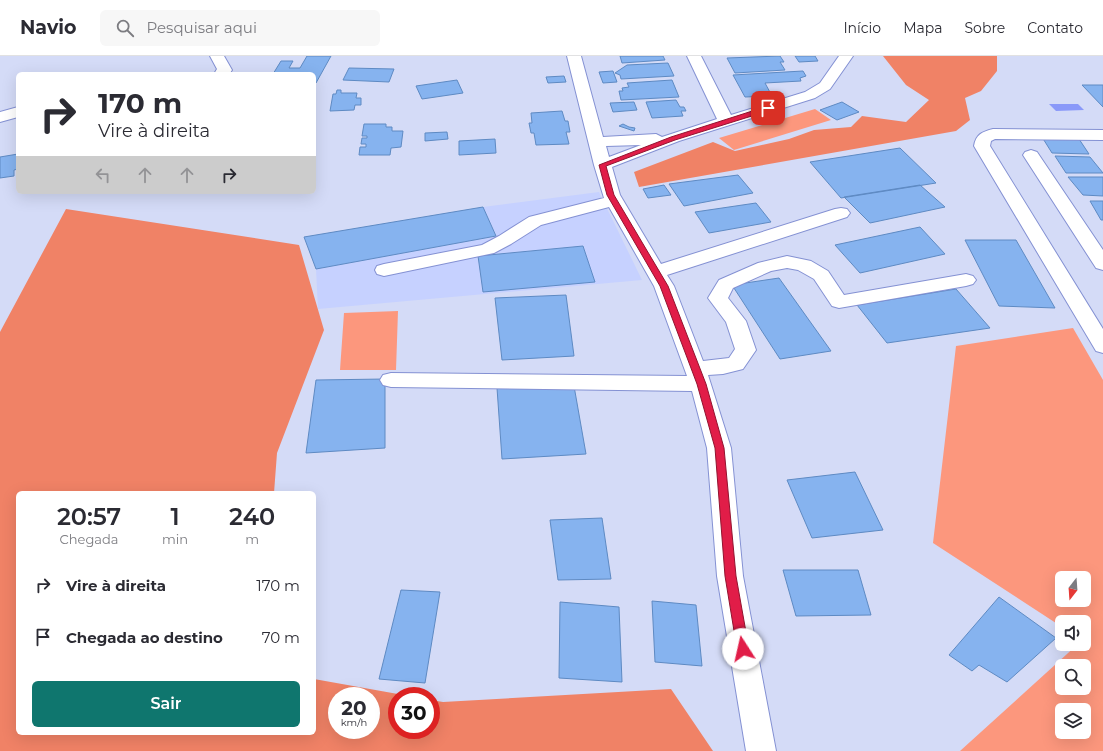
<!DOCTYPE html>
<html lang="pt">
<head>
<meta charset="utf-8">
<style>
	body { margin:0; font-family:Montserrat,sans-serif; background:#f7f7f7; color:#2b2b33; height:100vh; display:flex; flex-direction:column; font-size:15px; white-space:nowrap }
	* { box-sizing:border-box; margin:0 }
	p { font-size:13px; color:#7c7c81 }
	.icon { flex:none; width:22px; height:22px; fill:none; stroke:currentColor; stroke-width:2; stroke-linecap:round; stroke-linejoin:round }
	.map { position:relative; flex:1; overflow:hidden }
	.drawer { position:absolute; left:16px; top:435px; width:300px; height:244px; display:flex; flex-direction:column; background:#fff; border-radius:6px; box-shadow:0 4px 16px #0002 }
	.drawer>* { flex:none }
	.hud { position:absolute; left:16px; top:16px; width:300px; height:122px; border-radius:6px; box-shadow:0 4px 16px #0002; background:#fff; color:#2b2b33; overflow:hidden }
	.needle { width:26px; rotate:197deg }
	.tools { position:absolute; left:1055px; top:515px; display:grid; gap:8px }
	.tools a { display:grid; place-items:center; width:36px; height:36px; border-radius:6px; background:#fff; box-shadow:0 4px 16px #0002; font-size:20px }
	.speed { position:absolute; left:328px; top:631px; display:flex; gap:8px; font-size:20px; font-weight:700; text-align:center }
	.speed>* { display:grid; place-content:center; width:52px; height:52px; border-radius:50%; background:#fff; box-shadow:0 4px 16px #0002; line-height:1 }
	.speed small { font-size:10px; font-weight:400 }
	.speed .limit { border:6px solid #d22; background:#fff; color:#111 }
	.pin { position:absolute; display:grid; place-items:center; width:34px; height:34px; color:#fff; margin:-17px; border-radius:8px; box-shadow:0 2px 6px #0006 }
	.me { position:absolute; width:44px; margin:-22px; rotate:350deg; stroke-linejoin:round; filter:drop-shadow(0 0 3px #0008) }
	.turn { display:flex; align-items:center; gap:14px; height:84px; padding:0 16px; font-size:18px }
	.turn .icon { width:52px; height:52px; stroke-width:2.5 }
	.turn b { display:block; font-size:28px; line-height:34px }
	.lanes { display:flex; align-items:center; height:38px; padding:0 16px; background:#0003; justify-content:center; gap:20px; direction:ltr }
	.lanes .off { opacity:.35 }
	.eta { display:flex; justify-content:space-evenly; align-items:center; height:68px; text-align:center }
	.eta b { font-size:24px; font-weight:600; line-height:28px }
	.button { display:flex; gap:8px; margin-top:auto; padding:8px 16px }
	.button a { flex:1; height:46px; border-radius:6px; background:#0f766e; color:#fff; font-size:16px; font-weight:600; line-height:46px; text-align:center }
	ul { padding:0; list-style:none }
	li { display:flex; align-items:center; gap:12px; height:52px; padding:0 16px }
	li div { flex:1 }
	li b { display:block; font-size:15px }
	li em { font-style:normal }
	header { display:flex; align-items:center; gap:24px; box-sizing:border-box; height:56px; padding:0 20px; background:#fff; border-bottom:1px solid #e1e1e2 }
	header strong { font-size:19px }
	nav { display:flex; gap:22px; margin-inline-start:auto; font-size:14px }
	.search { width:280px; height:36px; background:#f7f7f7; display:flex; align-items:center; gap:10px; box-sizing:border-box; padding:0 14px; border-radius:6px; color:#7c7c81; font-size:15px }
	.map>svg:first-child { display:block }
	.built { fill:#c6d1ff }
	.green { fill:#fc977d; fill-rule:evenodd }
	.forest { fill:#f08266; fill-rule:evenodd }
	.water { fill:#8a99f9 }
	.building { fill:#86b3ef; stroke:#5e8ac3 }
	.lines { fill:none; stroke-linecap:round; stroke-linejoin:round }
	.minor-casing { stroke:#8491d3; stroke-width:2 }
	.minor { fill:#fff; fill-rule:evenodd }
	.route { fill:#e11d48; stroke:#92132f }
</style>
</head>
<body>
<header>
<strong>Navio</strong>
<div class="search"><svg class="icon" aria-label="search" viewBox="0 0 24 24"><circle cx="10" cy="10" r="6"/><path d="M15 15l6 6"/></svg>Pesquisar aqui</div>
<nav><a>Início</a><a>Mapa</a><a>Sobre</a><a>Contato</a></nav>
</header>
<div class="map">
<svg width="1103" height="695" viewBox="0 0 1103 695">
	<rect width="100%" height="100%" fill="#d4dbf7"/>
	<path class="built" d="M599,136L642,224L318,253L316,213L496,180L483,151Z"/>
	<path class="green" d="M815,53L831,64L734,94L719,82Z
		M398,255L396,314H340L344,257Z
		M1073,272L1103,324V695H960L1078,588H1084V566H1062V571L933,487L956,290ZM1062,522H1084V544H1062ZM1062,610H1084V632H1062ZM1062,654H1084V676H1062Z"/>
	<path class="forest" d="M883,0H997V15L981,35L965,42L970,64L956,75L639,131L634,116L713,86L735,95L789,83L814,74L851,71L862,60L906,66L929,44L906,29Z
		M66,153L299,189L324,274L277,397L274,437H18V677H314V623L409,640H397V674H431V644L443,646L671,633L713,695H0V276ZM337,640H371V674H337Z"/>
	<path class="water" d="M1049,48H1078L1084,54L1056,55Z"/>
	<path class="building" d="M307,0H331L316,27H314V18H273L281,5H293L289,12H300Z
		M620,0H663L665,4L622,7Z
		M780,0L784,6H780L785,14L735,17L727,2Z
		M795,0H815L818,5L799,6Z
		M668,7L674,20L621,23L620,19L615,17L627,9Z
		M349,12L394,13L389,26L343,24Z
		M613,15L617,26L603,27L599,16Z
		M803,15L806,20L800,22L801,25L765,27L772,40L745,41L733,19Z
		M564,20L566,26L548,27L546,21Z
		M457,24L463,37L422,43L416,30Z
		M672,24L679,41L621,44L619,35H623L622,32L629,31L627,27Z
		M1082,29H1103V51Z
		M337,34H341V37H357L356,42H361V49H355L354,54L330,55L333,38H336Z
		M676,44L680,51H684L686,55H681L683,60L652,62L646,46Z
		M634,46L637,54L613,56L610,47Z
		M842,46L859,56L837,64L820,54Z
		M562,55L565,65H568L570,76H566L569,88L536,89L534,77H531L529,67H532L531,57Z
		M364,68H386V71H392V75H403L401,91L391,92L390,99H359L360,91H366V88H361L362,82H367V80H362Z
		M623,68L629,71L635,72L634,75L619,70Z
		M447,76L448,83L425,85V77Z
		M1042,81L1079,83L1089,98L1052,97Z
		M495,83L496,97L459,99V85Z
		M900,92L936,127L841,142L810,106Z
		M18,98V113L14,114V120L0,122V101Z
		M1055,100L1090,101L1103,117H1066Z
		M738,119L753,137L684,150L669,128Z
		M1068,121H1103V140L1083,139Z
		M664,129L671,139L648,142L643,133Z
		M920,129L945,151L870,167L844,141Z
		M1090,145H1103V164H1101Z
		M756,147L771,166L709,177L695,156Z
		M483,151L496,180L316,213L304,181Z
		M920,171L945,198L860,217L835,189Z
		M965,184H1016L1055,252L999,250Z
		M583,190L595,226L483,236L478,200Z
		M779,222L831,295L780,303L732,229Z
		M956,233L990,272L887,287L857,249Z
		M566,239L574,300L502,304L495,242Z
		M385,323V392L306,397L316,324Z
		M574,330L586,398L502,403L497,332Z
		M855,416L883,474L812,482L787,424Z
		M602,462L611,523L558,524L550,464Z
		M783,514H858L871,559L796,560Z
		M401,534L440,536L425,627L379,623Z
		M999,541L1056,582L1007,626L979,609L972,615L949,599Z
		M652,545L696,549L702,610L655,606Z
		M560,546L619,551L622,626L559,622Z"/>
	<g class="lines">
		<g class="minor-casing">
			<path id="minor" d="M210,0H224L232,14L230,17L214,18L217,13Z
				M567,0H581L603,81L656,78L662,81L717,63L687,0H701L731,59L805,36L820,27L839,0H853L830,33L815,42L679,85L612,111L620,139L661,208L835,153L841,152L847,153L850,157L847,161L667,219L674,230L703,305L729,302L735,293L726,266L708,242L719,224L758,207L787,200L811,205L828,215L844,239L966,218L973,220L976,224L973,228L966,230L839,252L832,250L814,223L798,214L787,212L771,215L733,232L728,242L746,265L756,294L743,313L723,318L708,319L731,392L743,520L776,695H746L717,520L707,392L692,335L391,331L383,329L380,324L383,319L391,317L687,320L654,230L609,151L541,169L511,188L494,197L384,220L377,218L375,214L377,210L384,208L482,189L499,180L529,161L604,142L594,109ZM641,89L609,101L606,90Z
				M18,51V61L0,66V56Z
				M993,73L1103,74V84L995,83L991,85L990,90L1103,273V297L1096,295L974,90C976,78 982,76 993,73Z
				M1031,94L1037,96L1103,194V214L1096,212L1023,99L1025,96Z"/>
		</g>
		<use href="#minor" class="minor"/>
	</g>
	<path class="route" d="M768,50L771,52V54L675,84L606,110L614,139L668,230L706,328L724,392L736,520L749,593L747,597L743,598L739,597L737,593L725,520L715,392L697,328L660,230L607,139L599,109L671,81Z"/>
</svg>
<div class="tools">
<a><svg class="needle" viewBox="-14 -14 28 28"><path d="M0-13l5 13h-10z" fill="#e53935"/><path d="M0 13l5-13h-10z" fill="#7c7c81"/></svg></a>
<a><svg class="icon" aria-label="sound" viewBox="0 0 24 24"><path d="M4 9h4l5-4v14l-5-4H4zM17 9q2 3 0 6"/></svg></a>
<a><svg class="icon" aria-label="search" viewBox="0 0 24 24"><circle cx="10" cy="10" r="6"/><path d="M15 15l6 6"/></svg></a>
<a><svg class="icon" aria-label="layers" viewBox="0 0 24 24"><path d="M12 4l9 5-9 5-9-5zM3 14l9 5 9-5"/></svg></a>
</div>
<div class="speed"><div>20<small>km/h</small></div><div class="limit">30</div></div>
<div class="pin" style="left:768px;top:52px;background:#d93025"><svg class="icon" aria-label="arrive" viewBox="0 0 24 24"><path d="M6 21V4h12l-3 4 3 4H6"/></svg></div>
<svg class="me" style="left:743px;top:593px" viewBox="-20 -20 40 40"><circle r="19" fill="#fff"/><path d="M0-13L10 11 0 6-10 11z" fill="#e11d48"/></svg>
<div class="hud">
<div class="turn"><svg class="icon" aria-label="right" viewBox="0 0 24 24"><path d="M7 20v-9h11M14 6l5 5-5 5"/></svg><div><b>170 m</b>Vire à direita</div></div>
<div class="lanes"><svg class="icon off" aria-label="left" viewBox="0 0 24 24"><path d="M17 20v-9H6M10 6l-5 5 5 5"/></svg><svg class="icon off" aria-label="ahead" viewBox="0 0 24 24"><path d="M12 20V5M6 11l6-6 6 6"/></svg><svg class="icon off" aria-label="ahead" viewBox="0 0 24 24"><path d="M12 20V5M6 11l6-6 6 6"/></svg><svg class="icon" aria-label="right" viewBox="0 0 24 24"><path d="M7 20v-9h11M14 6l5 5-5 5"/></svg></div>
</div>
<section class="drawer">
<div class="eta">
<div><b>20:57</b><p>Chegada</p></div>
<div><b>1</b><p>min</p></div>
<div><b>240</b><p>m</p></div>
</div>
<ul>
<li><svg class="icon" aria-label="right" viewBox="0 0 24 24"><path d="M7 20v-9h11M14 6l5 5-5 5"/></svg><div><b>Vire à direita</b></div><em>170 m</em></li>
<li><svg class="icon" aria-label="arrive" viewBox="0 0 24 24"><path d="M6 21V4h12l-3 4 3 4H6"/></svg><div><b>Chegada ao destino</b></div><em>70 m</em></li>
</ul>
<div class="button"><a>Sair</a></div>
</section>
</div>
</body>
</html>
